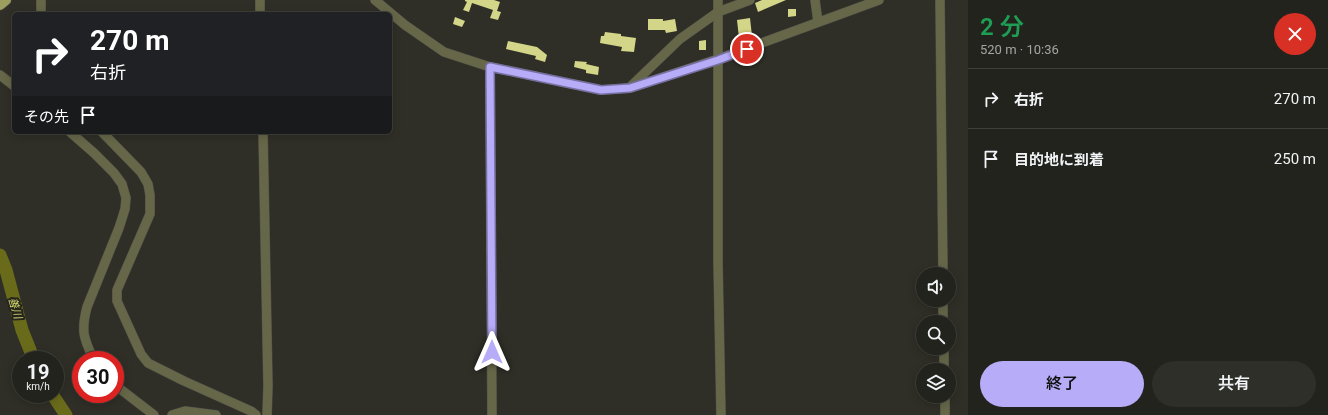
<!DOCTYPE html>
<html lang="ja">
<head>
<meta charset="utf-8">
<style>
	body { margin:0; font-family:Roboto,"Noto Sans JP",sans-serif; background:#2f2f2a; color:#f1f3f6; height:100vh; display:flex; flex-direction:column; font-size:15px; white-space:nowrap }
	* { box-sizing:border-box; margin:0 }
	p { font-size:13px; color:#a3a4a4 }
	.icon { flex:none; width:22px; height:22px; fill:none; stroke:currentColor; stroke-width:2; stroke-linecap:round; stroke-linejoin:round }
	.map { position:relative; flex:1; overflow:hidden }
	.drawer { display:flex; flex-direction:column; background:#23231d; width:360px }
	.drawer>* { flex:none }
	.hud { position:absolute; left:12px; top:12px; width:380px; height:122px; border-radius:6px; box-shadow:0 2px 10px #0003,0 0 0 1px #40403b; background:#202124; color:#fff; overflow:hidden }
	.tools { position:absolute; left:916px; top:267px; display:grid; gap:8px }
	.tools a { display:grid; place-items:center; width:40px; height:40px; border-radius:50%; background:#23231d; box-shadow:0 2px 10px #0003,0 0 0 1px #40403b; font-size:20px }
	.speed { position:absolute; left:12px; top:351px; display:flex; gap:8px; font-size:20px; font-weight:700; text-align:center }
	.speed>* { display:grid; place-content:center; width:52px; height:52px; border-radius:50%; background:#23231d; box-shadow:0 2px 10px #0003,0 0 0 1px #40403b; line-height:1 }
	.speed small { font-size:10px; font-weight:400 }
	.speed .limit { border:6px solid #d22; background:#fff; color:#111 }
	.pin { position:absolute; display:grid; place-items:center; width:34px; height:34px; color:#fff; margin:-17px; border:2px solid #fff; border-radius:50%; box-shadow:0 1px 4px #0007 }
	.me { position:absolute; width:44px; margin:-22px; rotate:0deg; stroke-linejoin:round; filter:drop-shadow(0 0 3px #0008) }
	.turn { display:flex; align-items:center; gap:14px; height:84px; padding:0 12px; font-size:18px }
	.turn .icon { width:52px; height:52px; stroke-width:2.5 }
	.turn b { display:block; font-size:28px; line-height:34px }
	.then { display:flex; align-items:center; height:38px; padding:0 12px; background:#0003; gap:8px; font-size:15px }
	.round { display:grid; place-items:center; flex:none; width:42px; height:42px; border-radius:21px; background:#2f2f2a }
	.overview { display:flex; align-items:center; justify-content:space-between; height:68px; padding:0 12px }
	h1 { font-size:24px; font-weight:600; line-height:30px; color:#1e9e55 }
	.cta { display:flex; gap:8px; margin-top:auto; padding:8px 12px }
	.cta a { flex:1; height:46px; border-radius:24px; background:#b6acf8; color:#111; font-size:16px; font-weight:600; line-height:46px; text-align:center }
	.cta a+a { background:#2f2f2a; color:#f1f3f6 }
	ul { padding:0; list-style:none }
	li { display:flex; align-items:center; gap:12px; height:60px; padding:0 12px; border-top:1px solid #40403b }
	li div { flex:1 }
	li b { display:block; font-size:15px }
	li em { font-style:normal }
	main { display:flex; flex:1; min-height:0 }
	.map>svg:first-child { display:block }
	.lines { fill:none; stroke-linecap:round; stroke-linejoin:round }
	.river { stroke:#6a6b1a; stroke-width:13 }
	.building { fill:#d3d688 }
	.minor-casing { stroke:#4d4d45; stroke-width:10 }
	.major-casing { stroke:#4d4d45; stroke-width:11 }
	.minor { stroke:#666749; stroke-width:9 }
	.major { stroke:#9c9e5f; stroke-width:10 }
	.route-casing { stroke:#7670a1; stroke-width:10 }
	.route { stroke:#b6acf8; stroke-width:7 }
	.labels { text-anchor:middle; dominant-baseline:central; stroke-width:4; stroke-linejoin:round; paint-order:stroke }
	.water-label { font-size:11px; font-style:italic; fill:#d5d86d; stroke:#25251d }
</style>
</head>
<body>
<main>
<div class="map">
<svg width="968" height="415" viewBox="0 0 968 415">
	<rect width="100%" height="100%" fill="#2f2f27"/>
	<g class="lines">
		<path class="river" d="M0,255L6,270L22,330L34,360
			M52,394L66,415"/>
	</g>
	<path class="building" d="M465,0H494L500,2L497,11L501,12L498,20L490,18L493,10L472,3L469,12L463,10L467,2L465,1Z
		M762,0H786L758,12L755,3Z
		M788,9H796V16L788,17Z
		M455,17L465,21L462,27L453,24Z
		M750,18L752,36L739,38L737,20Z
		M648,19H663V21L675,19L677,31L666,33L665,30H648Z
		M605,32L621,34V36L636,38L634,52L621,51L622,47L600,43L601,36H604Z
		M706,40V50H699V41Z
		M508,41L537,47L547,55L545,62L535,59L536,56L506,49Z
		M575,61L587,62L586,64L599,67L598,75L586,73V70L574,67Z"/>
	<g class="lines">
		<g class="minor-casing">
			<path id="minor" d="M41,0V14
				M260,0V14
				M375,0L405,25L444,52L490,67L601,90L630,88L718,59L879,0
				M718,0V262L721,415
				M815,0L818,22
				M940,0L943,274
				M490,67L492,415
				M0,75L14,86
				M631,86L680,39L718,12L750,0
				M70,132L94,153L114,173L122,184L126,198L125,209L119,228L87,307C81,330 83,338 94,360
				M102,132L141,172L148,184L150,195V214L117,290V301L141,354L148,363L184,381L251,411L256,415
				M263,132L268,386L267,415
				M943,300V322
				M944,348V370
				M115,385L154,415
				M945,396V415
				M172,415L185,411L216,415"/>
		</g>
		<g class="major-casing">
			<path id="major" d="M0,5L6,0"/>
		</g>
		<use href="#minor" class="minor"/>
		<use href="#major" class="major"/>
	</g>
	<g class="lines">
		<g class="route-casing">
			<path id="route" d="M492,352L490,67L601,90L630,88L718,60L747,49"/>
		</g>
		<use href="#route" class="route"/>
	</g>
	<g class="labels">
		<g class="water-label">
			<text transform="translate(15 308) rotate(74)">善川</text>
		</g>
	</g>
</svg>
<div class="tools">
<a><svg class="icon" aria-label="sound" viewBox="0 0 24 24"><path d="M4 9h4l5-4v14l-5-4H4zM17 9q2 3 0 6"/></svg></a>
<a><svg class="icon" aria-label="search" viewBox="0 0 24 24"><circle cx="10" cy="10" r="6"/><path d="M15 15l6 6"/></svg></a>
<a><svg class="icon" aria-label="layers" viewBox="0 0 24 24"><path d="M12 4l9 5-9 5-9-5zM3 14l9 5 9-5"/></svg></a>
</div>
<div class="speed"><div>19<small>km/h</small></div><div class="limit">30</div></div>
<div class="pin" style="left:747px;top:49px;background:#d93025"><svg class="icon" aria-label="arrive" viewBox="0 0 24 24"><path d="M6 21V4h12l-3 4 3 4H6"/></svg></div>
<svg class="me" style="left:492px;top:352px" viewBox="-20 -20 40 40"><path d="M0-17L14 15 0 8-14 15z" fill="#b6acf8" stroke="#fff" stroke-width="4"/></svg>
<div class="hud">
<div class="turn"><svg class="icon" aria-label="right" viewBox="0 0 24 24"><path d="M7 20v-9h11M14 6l5 5-5 5"/></svg><div><b>270 m</b>右折</div></div>
<div class="then">その先<svg class="icon" aria-label="arrive" viewBox="0 0 24 24"><path d="M6 21V4h12l-3 4 3 4H6"/></svg></div>
</div>
</div>
<section class="drawer">
<div class="overview"><div><h1>2 分</h1><p>520 m · 10:36</p></div><a class="round" style="background:#d93025;color:#fff"><svg class="icon" aria-label="close" viewBox="0 0 24 24"><path d="M6 6l12 12M18 6L6 18"/></svg></a></div>
<ul>
<li><svg class="icon" aria-label="right" viewBox="0 0 24 24"><path d="M7 20v-9h11M14 6l5 5-5 5"/></svg><div><b>右折</b></div><em>270 m</em></li>
<li><svg class="icon" aria-label="arrive" viewBox="0 0 24 24"><path d="M6 21V4h12l-3 4 3 4H6"/></svg><div><b>目的地に到着</b></div><em>250 m</em></li>
</ul>
<div class="cta"><a>終了</a><a>共有</a></div>
</section>
</main>
</body>
</html>
